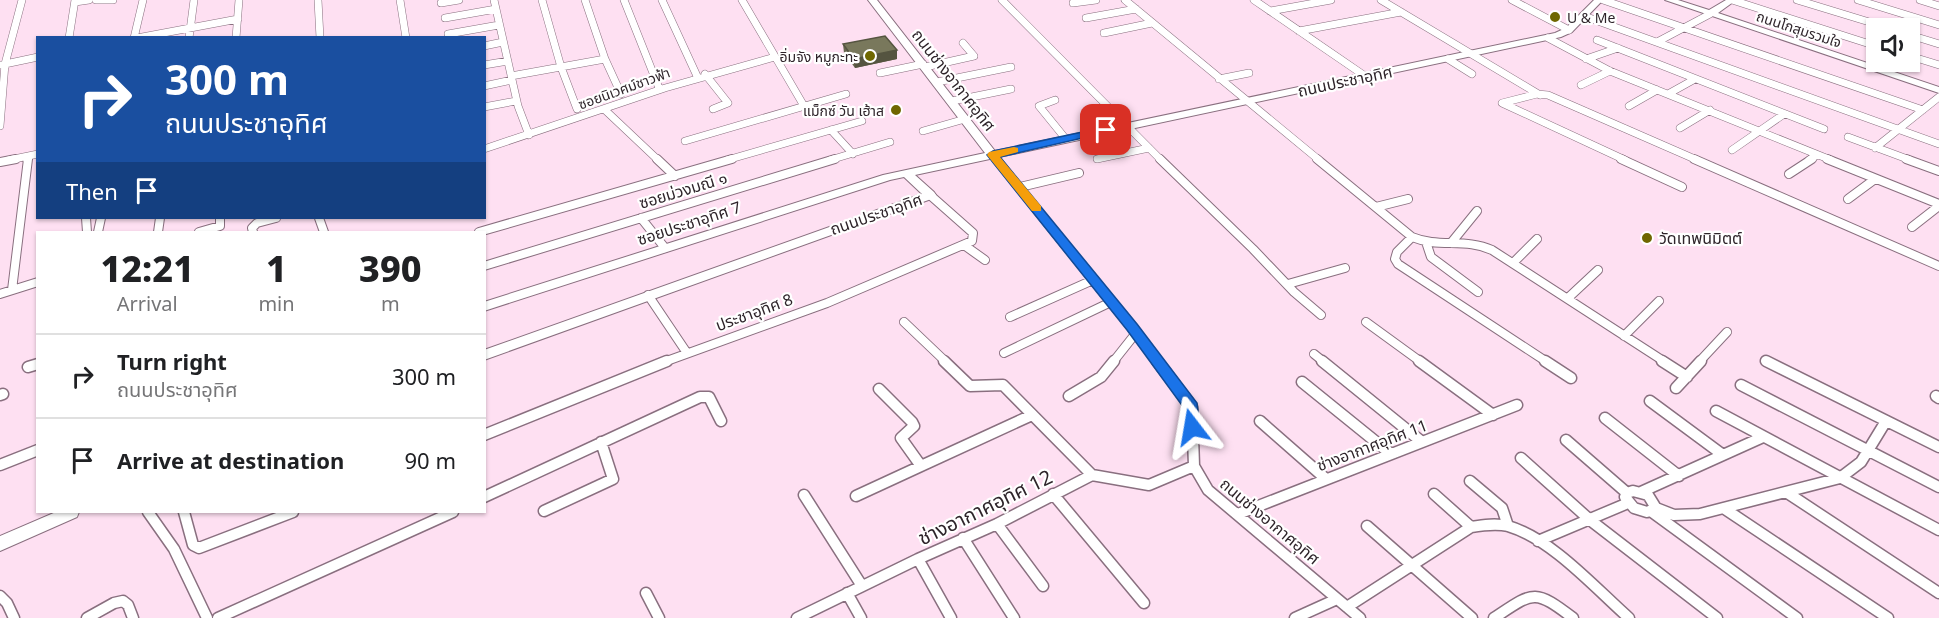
<!DOCTYPE html>
<html lang="en">
<head>
<meta charset="utf-8">
<style>
	body { margin:0; font-family:"Noto Sans","Noto Sans Thai",sans-serif; background:#f6f6f6; color:#202124; height:100vh; display:flex; flex-direction:column; font-size:22px; white-space:nowrap }
	* { box-sizing:border-box; margin:0 }
	p { font-size:20px; color:#757577 }
	.icon { flex:none; width:33px; height:33px; fill:none; stroke:currentColor; stroke-width:2; stroke-linecap:round; stroke-linejoin:round }
	.map { position:relative; flex:1; overflow:hidden }
	.sheet { position:absolute; left:36px; top:231px; width:450px; height:282px; display:flex; flex-direction:column; background:#fff; border-radius:0px; box-shadow:0 2px 4px #0004 }
	.sheet>* { flex:none }
	.hud { position:absolute; left:36px; top:36px; width:450px; height:183px; border-radius:0px; box-shadow:0 2px 4px #0004; background:#1a4fa0; color:#fff; overflow:hidden }
	.fabs { position:absolute; left:1866px; top:18px; display:grid; gap:12px }
	.fabs a { display:grid; place-items:center; width:54px; height:54px; border-radius:0px; background:#fff; box-shadow:0 2px 4px #0004; font-size:30px }
	.pin { position:absolute; display:grid; place-items:center; width:51px; height:51px; color:#fff; margin:-26px; border-radius:12px; box-shadow:0 3px 9px #0006 }
	.me { position:absolute; width:66px; margin:-33px; rotate:346deg; stroke-linejoin:round; filter:drop-shadow(0 0 4px #0008) }
	.turn { display:flex; align-items:center; gap:21px; height:126px; padding:0 30px; font-size:27px }
	.turn .icon { width:78px; height:78px; stroke-width:2.5 }
	.turn b { display:block; font-size:42px; line-height:51px }
	.then { display:flex; align-items:center; height:57px; padding:0 30px; background:#0003; gap:12px; font-size:22px }
	.eta { display:flex; justify-content:space-evenly; align-items:center; height:102px; text-align:center }
	.eta b { font-size:36px; font-weight:800; line-height:42px }
	ul { padding:0; list-style:none }
	li { display:flex; align-items:center; gap:18px; height:84px; padding:0 30px; border-top:2px solid #e0e0e0 }
	li div { flex:1 }
	li b { display:block; font-size:22px }
	li em { font-style:normal }
	.map>svg:first-child { display:block }
	.lines { fill:none; stroke-linecap:round; stroke-linejoin:round }
	.street-far2-casing { stroke:#896f7f; stroke-width:8 }
	.street-far1-casing { stroke:#896f7f; stroke-width:10 }
	.street-casing { stroke:#896f7f; stroke-width:13 }
	.secondary-casing { stroke:#896f7f; stroke-width:2 }
	.street-far2 { stroke:#fff; stroke-width:7 }
	.street-far1 { stroke:#fff; stroke-width:8 }
	.street { stroke:#fff; stroke-width:10 }
	.secondary { fill:#fff; fill-rule:evenodd }
	.wall { fill:#68674f }
	.shaded-wall { fill:#555440 }
	.building { fill:#79785c; stroke:#555440; stroke-width:1.5 }
	.route { fill:#1a73e8; stroke:#114b97; stroke-width:1.5 }
	.slow { fill:#f59e0b }
	.poi-dot { fill:#6f6700; stroke:#fff; stroke-width:2 }
	.labels { text-anchor:middle; dominant-baseline:central; stroke-width:4.5; stroke-linejoin:round; paint-order:stroke }
	.far-poi-label { font-size:14px; fill:#2e242a; stroke:#fff; text-anchor:end }
	.far-street-label { font-size:14px; fill:#2e242a; stroke:#fff }
	.street-label { font-size:16px; fill:#2e242a; stroke:#fff }
	.poi-label { font-size:16px; fill:#2e242a; stroke:#fff; text-anchor:start }
	.near-street-label { font-size:20px; fill:#2e242a; stroke:#fff }
</style>
</head>
<body>
<div class="map">
<svg width="1939" height="618" viewBox="0 0 1939 618">
	<rect width="100%" height="100%" fill="#fee0f2"/>
	<g class="lines">
		<g class="street-far2-casing">
			<path id="street-far2" d="M96,0H113
				M318,0L320,38
				M400,0L406,38
				M494,0L518,106L529,135
				M542,0L561,67L577,109
				M585,0L605,59L621,94
				M624,0L659,88
				M662,0L697,76
				M742,0L804,106
				M1002,0L1161,160
				M1125,0L1319,160
				M1254,0L1365,76
				M1381,0L1540,95
				M1512,0L1569,30
				M1603,0L1923,110
				M1732,0L1876,46
				M1797,0L1889,28
				M1858,0L1939,25
				M1920,0L1939,6
				M75,2L89,0
				M441,3L459,0
				M1073,3L1096,0
				M1270,11L1331,0
				M1584,16L1939,144
				M445,18L496,9
				M1086,18L1136,9
				M1299,31L1401,12
				M1104,33L1152,23
				M448,34L499,25
				M1910,35L1939,44
				M69,38L75,0
				M134,38L143,0
				M137,38L238,19
				M189,38L194,0
				M236,38L239,0
				M1548,38L1610,71L1831,160
				M1597,40L1824,129
				M1657,42L1710,14
				M484,46L503,42
				M1910,56L1939,65
				M1448,59L1472,74
				M1586,59L1618,48
				M0,65L38,57
				M484,65L508,61
				M925,67L974,56L963,43
				M880,73L923,64
				M705,74L728,103L713,109
				M511,76L605,59
				M1219,79L1249,73
				M937,82L1011,67
				M1581,85L1610,71
				M484,86L512,80
				M1668,94L1695,79
				M1055,100L1039,106L1065,138
				M952,101L1011,89
				M1629,106L1657,90
				M484,107L516,101
				M604,109L658,160
				M0,126L5,64L22,0
				M1680,128L1710,110
				M831,130L853,154
				M923,131L965,119
				M1848,137L1910,160
				M685,141L846,94
				M1875,148L1939,97
				M484,149L665,88L775,57
				M1732,150L1784,114
				M993,155L997,160
				M1097,159L1149,148
				M9,160L38,154
				M27,160L28,156
				M727,160L862,121
				M830,160L890,142
				M1625,160L1502,103L1537,94L1548,95L1697,160
				M1809,160L1817,155"/>
		</g>
		<g class="street-far1-casing">
			<path id="street-far1" d="M657,159L675,176
				M996,159L1159,362
				M1160,159L1253,249L1294,292L1321,315
				M1317,159L1412,237C1438,248 1466,238 1492,250L1665,362
				M1621,159L1682,187
				M1694,159L1939,266
				M1827,159L1939,204
				M1906,159L1939,171
				M0,162L16,159
				M1789,174L1812,159
				M1020,187L1079,173
				M1848,199L1875,179
				M1376,207L1408,199
				M86,218L87,232
				M319,218L324,232
				M641,218L665,248
				M1912,227L1939,206
				M98,232L101,218
				M158,232L160,218
				M199,232L220,226V218
				M253,232L252,228L257,223L276,218
				M479,232L732,159
				M1412,237L1397,252L1395,259L1398,264L1547,362
				M1451,243L1477,211
				M964,245L985,260
				M1427,245L1431,257L1478,292
				M1513,263L1537,239
				M484,266L835,159
				M1288,284L1345,268
				M12,290L28,159
				M0,294L38,282
				M648,295L687,353
				M1568,298L1598,270
				M1010,317L1093,280
				M904,322L946,362
				M1366,322L1421,362
				M1624,336L1659,301
				M1004,353L1111,302
				M1314,354L1324,362
				M1766,361L1769,362
				M664,362L827,303L972,241L973,233L930,195
				M1113,362L1136,333
				M1699,362L1727,332"/>
		</g>
		<g class="street-casing">
			<path id="street" d="M944,361L970,386L1003,385L1092,475
				M1157,361L1192,407L1194,466L1208,490L1360,618
				M1322,361L1422,442
				M1419,361L1493,415
				M1545,361L1571,378
				M1662,361L1687,377
				M1766,361L1939,447
				M28,367L38,364
				M1302,382L1391,454
				M1741,385L1939,487
				M1676,388L1701,361
				M879,389L912,422L914,426L901,438L921,466L1032,415
				M0,395L3,394
				M1069,396L1101,377L1114,361
				M1936,396L1939,398
				M1650,401L1723,455
				M1716,411L1939,530
				M1605,418L1679,476
				M1260,421L1326,479
				M484,435L667,361
				M1566,440L1627,493
				M1521,458L1590,520L1717,618
				M0,465L38,450
				M1470,481L1502,508L1508,526
				M1633,491L1648,495L1656,508L1647,512L1634,508L1625,497L1627,493Z
				M1641,492L1763,437
				M1786,492L1939,593
				M1053,494L1144,603
				M804,495L862,586
				M856,496L921,466
				M484,497L700,397H709L721,421
				M1656,508L1674,515L1700,514L1840,478L1861,462L1886,421
				M1725,509L1888,618
				M544,511L613,479L601,442
				M148,512L174,549L207,618
				M184,512L193,545L199,548L293,512
				M1652,512L1797,618
				M1238,514L1517,405
				M997,524L1043,586
				M1367,526L1472,618
				M1471,527C1483,525 1496,523 1508,526C1552,539 1595,588 1629,618
				M963,538L1014,618
				M1538,541L1628,503
				M918,559L951,618
				M646,593L659,618
				M847,593L861,618
				M0,596L7,603L14,618
				M1347,607L1471,527L1434,494
				M87,618L114,603L123,601L128,605L133,618
				M218,618L453,512
				M797,618L918,559L997,524L1092,475L1149,485L1194,466
				M1295,618L1337,599
				M1494,618C1533,592 1534,588 1573,618"/>
		</g>
		<g class="secondary-casing">
			<path id="secondary" d="M868,0H877L995,151L1555,33L1566,28L1594,0H1603L1572,32L1561,37L915,175L934,192L936,195L934,198L484,360V350L922,194L904,177L890,180L484,311V302L883,175L985,153Z
				M1665,0H1678L1709,10L1726,0H1736L1718,13L1939,87V93Z
				M56,512H79L77,517L0,551V536Z"/>
		</g>
		<use href="#street-far2" class="street-far2"/>
		<use href="#street-far1" class="street-far1"/>
		<use href="#street" class="street"/>
		<use href="#secondary" class="secondary"/>
	</g>
	<path class="wall" d="M843,44L897,50V59L855,68L844,53Z"/>
	<path class="shaded-wall" d="M897,50V59L855,68L854,59Z"/>
	<path class="building" d="M885,36L897,50L854,59L843,44Z"/>
	<path class="route" d="M1106,127L1109,128V132L1000,157L1137,324L1197,403L1200,427L1198,431H1187L1184,408L1127,330L987,155L993,151Z"/>
	<path class="slow" d="M1014,147L1018,148V152L1000,157L1041,206V211H1032L987,155L989,152Z"/>
	<g class="poi-dot">
		<circle cx="1555" cy="17" r="6"/>
		<circle cx="870" cy="56" r="6"/>
		<circle cx="896" cy="110" r="6"/>
		<circle cx="1647" cy="238" r="6"/>
	</g>
	<g class="labels">
		<g class="far-poi-label">
			<text x="1567" y="17" text-anchor="start">U &amp; Me</text>
			<text x="858" y="56">อิ่มจัง หมูกะทะ</text>
			<text x="884" y="110">แม็กซ์ วัน เฮ้าส</text>
		</g>
		<g class="far-street-label">
			<text transform="translate(1799 29) rotate(18)">ถนนโกสุมรวมใจ</text>
			<text transform="translate(624 88) rotate(-20)">ซอยนิเวศม์ชาวฟ้า</text>
		</g>
		<g class="street-label">
			<text transform="translate(954 80) rotate(52)">ถนนช่างอากาศอุทิศ</text>
			<text transform="translate(1345 81) rotate(-12)">ถนนประชาอุทิศ</text>
			<text transform="translate(683 190) rotate(-17)">ซอยม่วงมณี ๑</text>
			<text transform="translate(876 214) rotate(-19)">ถนนประชาอุทิศ</text>
			<text transform="translate(689 223) rotate(-18)">ซอยประชาอุทิศ 7</text>
			<text transform="translate(754 312) rotate(-20)">ประชาอุทิศ 8</text>
			<text transform="translate(1372 445) rotate(-21)">ช่างอากาศอุทิศ 11</text>
			<text transform="translate(1270 521) rotate(40)">ถนนช่างอากาศอุทิศ</text>
		</g>
		<g class="poi-label">
			<text x="1659" y="238">วัดเทพนิมิตต์</text>
		</g>
		<g class="near-street-label">
			<text transform="translate(985 507) rotate(-26)">ช่างอากาศอุทิศ 12</text>
		</g>
	</g>
</svg>
<div class="fabs">
<a><svg class="icon" aria-label="sound" viewBox="0 0 24 24"><path d="M4 9h4l5-4v14l-5-4H4zM17 9q2 3 0 6"/></svg></a>
</div>
<div class="pin" style="left:1106px;top:130px;background:#d93025"><svg class="icon" aria-label="arrive" viewBox="0 0 24 24"><path d="M6 21V4h12l-3 4 3 4H6"/></svg></div>
<svg class="me" style="left:1192px;top:427px" viewBox="-20 -20 40 40"><path d="M0-17L14 15 0 8-14 15z" fill="#1a73e8" stroke="#fff" stroke-width="4"/></svg>
<div class="hud">
<div class="turn"><svg class="icon" aria-label="right" viewBox="0 0 24 24"><path d="M7 20v-9h11M14 6l5 5-5 5"/></svg><div><b>300 m</b>ถนนประชาอุทิศ</div></div>
<div class="then">Then<svg class="icon" aria-label="arrive" viewBox="0 0 24 24"><path d="M6 21V4h12l-3 4 3 4H6"/></svg></div>
</div>
<section class="sheet">
<div class="eta">
<div><b>12:21</b><p>Arrival</p></div>
<div><b>1</b><p>min</p></div>
<div><b>390</b><p>m</p></div>
</div>
<ul>
<li><svg class="icon" aria-label="right" viewBox="0 0 24 24"><path d="M7 20v-9h11M14 6l5 5-5 5"/></svg><div><b>Turn right</b><p>ถนนประชาอุทิศ</p></div><em>300 m</em></li>
<li><svg class="icon" aria-label="arrive" viewBox="0 0 24 24"><path d="M6 21V4h12l-3 4 3 4H6"/></svg><div><b>Arrive at destination</b></div><em>90 m</em></li>
</ul>
</section>
</div>
</body>
</html>
